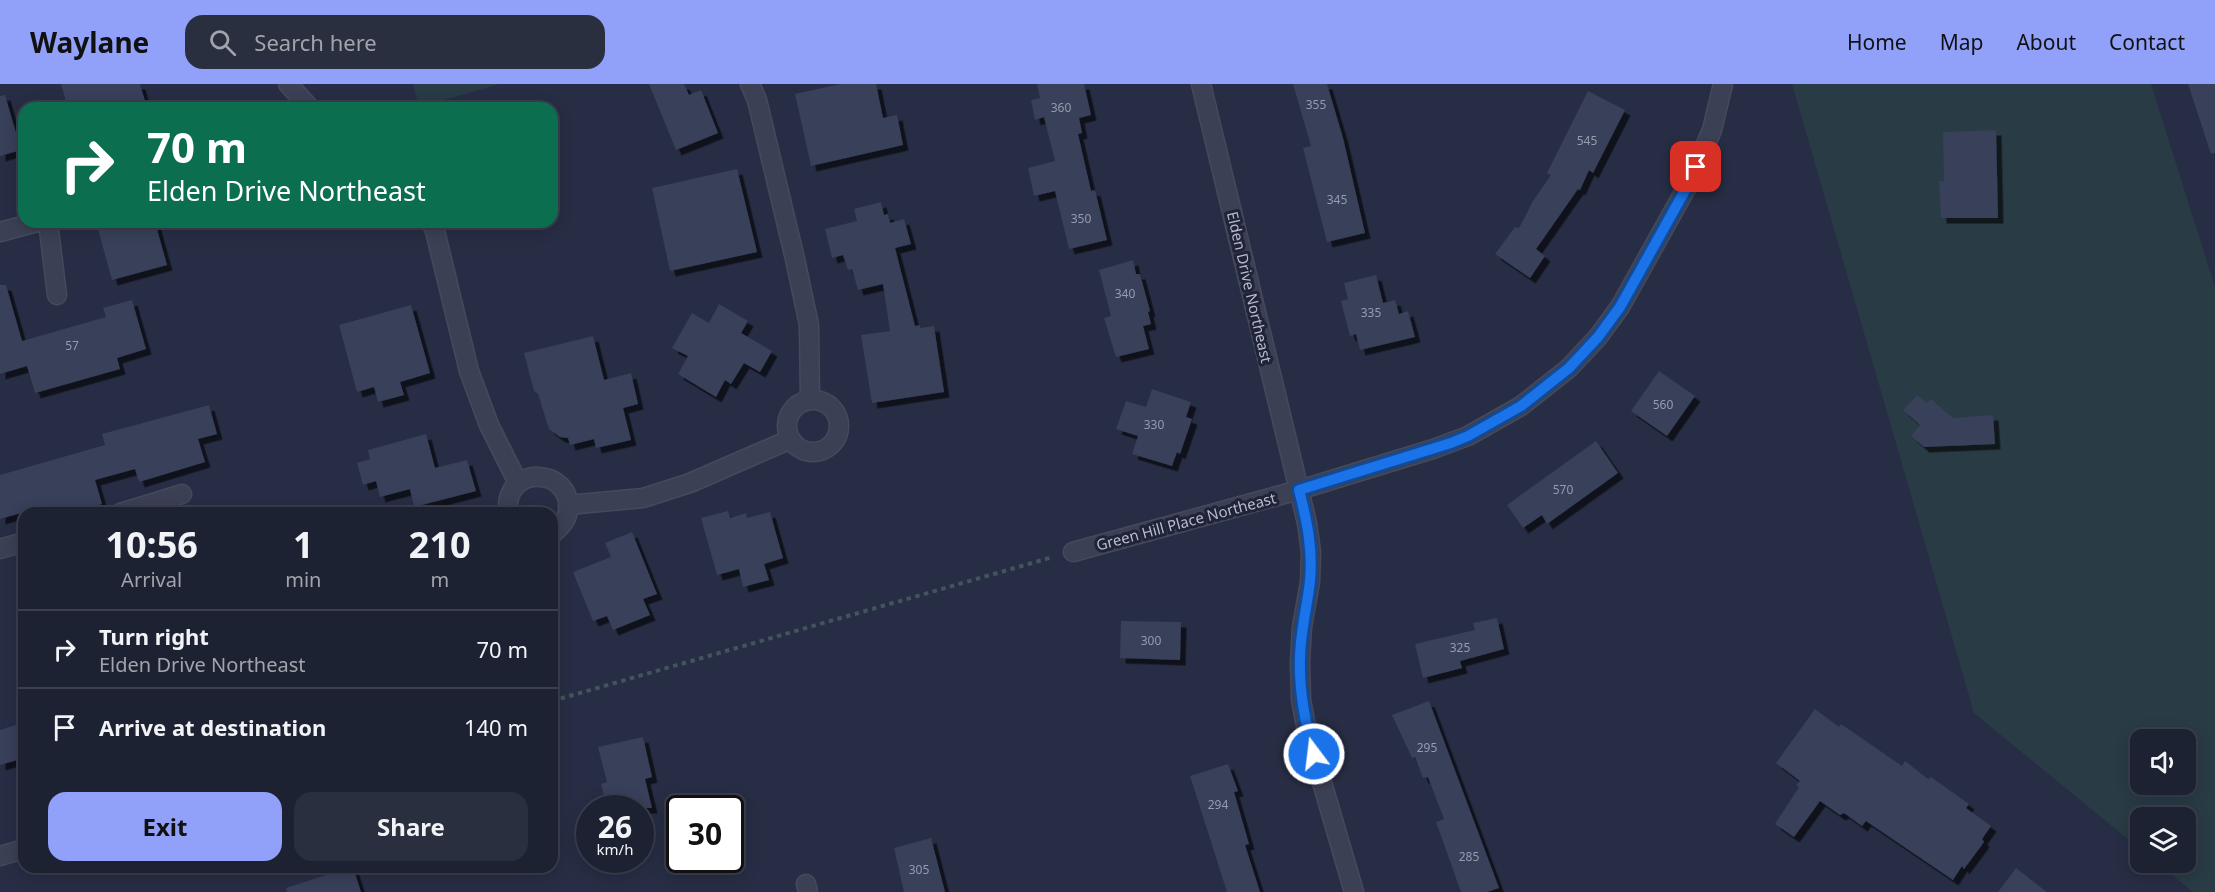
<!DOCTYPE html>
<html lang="en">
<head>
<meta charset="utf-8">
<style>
	body { margin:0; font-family:"Noto Sans",sans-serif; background:#2a2f3f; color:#f1f3f6; height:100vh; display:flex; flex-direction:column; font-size:22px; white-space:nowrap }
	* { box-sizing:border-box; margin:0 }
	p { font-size:20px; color:#a0a4ac }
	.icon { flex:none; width:33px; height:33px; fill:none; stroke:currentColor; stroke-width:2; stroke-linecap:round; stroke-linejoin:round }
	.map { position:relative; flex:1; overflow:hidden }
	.drawer { position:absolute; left:18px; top:423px; width:540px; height:366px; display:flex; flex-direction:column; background:#1d2233; border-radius:18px; box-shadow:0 3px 15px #0003,0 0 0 2px #3b3f4e }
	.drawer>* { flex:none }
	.guide { position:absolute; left:18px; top:18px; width:540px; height:126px; border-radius:18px; box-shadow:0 3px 15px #0003,0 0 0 2px #3b3f4e; background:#0b6e4f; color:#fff; overflow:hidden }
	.fabs { position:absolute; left:2130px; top:645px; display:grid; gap:12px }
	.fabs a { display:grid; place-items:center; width:66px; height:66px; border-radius:12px; background:#1d2233; box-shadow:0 3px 15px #0003,0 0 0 2px #3b3f4e; font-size:30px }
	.speed { position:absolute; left:576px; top:711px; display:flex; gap:12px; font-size:30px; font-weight:700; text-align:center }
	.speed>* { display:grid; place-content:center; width:78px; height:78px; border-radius:50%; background:#1d2233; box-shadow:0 3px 15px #0003,0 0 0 2px #3b3f4e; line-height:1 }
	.speed small { font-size:15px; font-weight:400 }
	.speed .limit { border:3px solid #111; border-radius:9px; background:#fff; color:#111 }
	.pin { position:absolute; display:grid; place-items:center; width:51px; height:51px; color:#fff; margin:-26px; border-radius:12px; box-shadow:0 3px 9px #0006 }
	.me { position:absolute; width:66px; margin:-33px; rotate:345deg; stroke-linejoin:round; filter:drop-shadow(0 0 4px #0008) }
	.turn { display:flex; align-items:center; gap:21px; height:126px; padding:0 30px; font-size:27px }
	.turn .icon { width:78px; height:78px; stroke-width:2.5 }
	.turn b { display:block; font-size:42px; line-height:51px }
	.eta { display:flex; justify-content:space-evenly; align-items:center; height:102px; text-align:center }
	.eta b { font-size:36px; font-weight:700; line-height:42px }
	.action { display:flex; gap:12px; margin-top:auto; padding:12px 30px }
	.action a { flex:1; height:69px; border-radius:18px; background:#91a1fa; color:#111; font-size:24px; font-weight:700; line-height:69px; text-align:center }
	.action a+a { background:#2a2f3f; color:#f1f3f6 }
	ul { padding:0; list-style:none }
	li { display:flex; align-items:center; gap:18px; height:78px; padding:0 30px; border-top:2px solid #3b3f4e }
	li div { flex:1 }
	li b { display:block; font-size:22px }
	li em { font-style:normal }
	header { display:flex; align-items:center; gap:36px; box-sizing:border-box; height:84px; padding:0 30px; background:#91a1fa; color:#111 }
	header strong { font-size:28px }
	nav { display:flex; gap:33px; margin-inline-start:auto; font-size:21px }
	.search { width:420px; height:54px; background:#2a2f3f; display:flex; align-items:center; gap:15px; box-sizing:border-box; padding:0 21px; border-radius:18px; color:#a0a4ac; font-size:22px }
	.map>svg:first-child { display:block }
	.green { fill:#293b45; fill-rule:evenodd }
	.building { fill:#393f5a; filter:url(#shadow) }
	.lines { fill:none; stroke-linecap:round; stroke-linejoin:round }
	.minor-casing { stroke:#45495d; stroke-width:21 }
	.path { stroke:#42545d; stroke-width:4; stroke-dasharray:4.5 4.5; stroke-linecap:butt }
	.minor { stroke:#3c4054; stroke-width:18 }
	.route-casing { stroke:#114b97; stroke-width:15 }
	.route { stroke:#1a73e8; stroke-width:10 }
	.labels { text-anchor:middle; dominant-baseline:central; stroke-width:6; stroke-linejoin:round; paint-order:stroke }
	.number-label { font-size:12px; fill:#979bae }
	.street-label { font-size:15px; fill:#b9bccd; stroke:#202439 }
</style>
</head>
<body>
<header>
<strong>Waylane</strong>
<div class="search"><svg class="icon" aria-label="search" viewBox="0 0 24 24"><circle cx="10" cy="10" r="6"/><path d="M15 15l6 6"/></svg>Search here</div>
<nav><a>Home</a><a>Map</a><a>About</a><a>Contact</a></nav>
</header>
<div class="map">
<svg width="2215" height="808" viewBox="0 0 2215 808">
	<defs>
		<filter id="shadow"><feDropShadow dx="5.5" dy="5.5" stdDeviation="0" flood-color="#0009"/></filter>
	</defs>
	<rect width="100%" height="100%" fill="#272d44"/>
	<path class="green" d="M413,0H500L419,23Z
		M1792,0H2151L2215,203V808H2193L2157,779L2186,778V734H2140V765L1974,629ZM2140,656H2186V700H2140Z"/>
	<path class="building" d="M61,0H140L147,24H68Z
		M649,0H684L689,11L701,6L718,49L676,66Z
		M840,0H876L883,34L897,31L903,61L811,82L795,10Z
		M1037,0H1084L1091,31L1079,34L1082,49L1078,50L1091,107L1095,106L1107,156L1069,165L1055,107L1034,112L1028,84L1055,77L1044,33L1035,36L1031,16L1040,14Z
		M1293,0H1327L1343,54L1365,149L1327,158L1303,64L1311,62Z
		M2188,0H2215V69L2211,70Z
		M1588,7L1625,26L1593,89L1589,86L1580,106L1578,105L1536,165L1545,172L1530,194L1495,170L1515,143L1519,144L1533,117L1551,91L1547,89Z
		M5,11L21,66L0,72V12Z
		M1996,46L1998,134H1941L1939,97H1944L1943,48Z
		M737,85L757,168L670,187L652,104Z
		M881,118L884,131L888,130L890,139L904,135L911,160L895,164L915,242L920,241V244L934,242L944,308L872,319L861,251L890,247L883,200L858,206L852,185L848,186L843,171L832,174L825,145L857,137L854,125Z
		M96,138H155L167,181L112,196Z
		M1133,176L1136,190H1140L1150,227L1148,228L1151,240L1143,242L1149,265L1116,273L1104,234L1111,232L1099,186Z
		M1376,191L1383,219L1395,216L1399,230L1408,227L1415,253L1360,266L1356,250L1350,252L1341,217L1348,215L1344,199Z
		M0,201H6L22,257L106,233L103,224L132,216L146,265L117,274L120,285L35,309L27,282L0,290Z
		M719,220L748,237L741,249L772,267L760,288L744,279L731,300L725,296L716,313L678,290L688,272L672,264L692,229L709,239Z
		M411,221L430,289L400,298L404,311L378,318L374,303L357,308L339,241Z
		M593,252L604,296L631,289L638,320L623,324L631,356L596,364L594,355L570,361L568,354L560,353L549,345L538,310L534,307L524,269Z
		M1659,287L1695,312L1667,352L1631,327Z
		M1152,305L1191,318L1186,333L1192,335L1180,370L1177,368L1172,382L1132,370L1138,352L1116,345L1126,317L1146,323Z
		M1917,311L1927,319L1931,315L1953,334L1993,331L1995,360L1924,363L1911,352L1920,341L1903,326Z
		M209,321L217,350L198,355L205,378L139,398L135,385L95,396L102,420L69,429H21L0,435V391L105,361L102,350Z
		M426,350L435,384L467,376L476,407L414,423L410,405L380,413L376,397L363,401L357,379L370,375L368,366Z
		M1596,357L1618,389L1547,440L1542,431L1523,444L1507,421Z
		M728,427L730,434L746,429L747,434L770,428L783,474L764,480L769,496L743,503L739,485L717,491L701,434Z
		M632,448L657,510L643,515L650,531L613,546L607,532L593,537L573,488L611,473L605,459Z
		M1497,534L1504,565L1460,577L1462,584L1423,594L1415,560L1475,546L1473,539Z
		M1121,537L1181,538L1180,576L1120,574Z
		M1429,617L1499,804L1487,808H1461L1436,738L1444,735L1428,693L1423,694L1415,673L1412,674L1392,631Z
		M1815,625L1839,643L1841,640L1902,682L1905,677L1928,695L1931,693L1969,720L1966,724L1991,742L1982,755L1984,758L1964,785L1962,782L1953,796L1866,737L1862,742L1844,729L1840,731L1820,717L1794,753L1775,740L1799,703L1796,701L1800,697L1776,679Z
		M19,640L24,658V674L0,681V646Z
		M643,653L652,693L645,695L652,724H607L601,700L607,698L598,663Z
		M1228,680L1238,707L1234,708L1249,760L1245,761L1260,808H1227L1190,692Z
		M931,754L945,808H904L894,764Z
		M337,783H353L361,808H287L286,804L326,791L325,787Z
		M2016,784L2047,808H1998Z"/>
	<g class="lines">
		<g class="minor-casing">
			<path id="minor" d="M288,0L310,24
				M750,0L757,16L795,175L809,241L810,316
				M1201,0L1299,406L1433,365L1468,352L1521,322L1569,284L1598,253L1620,223L1688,101L1712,46L1723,0
				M48,138L57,211
				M431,138L435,147L469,287L489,341L518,399
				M0,148L37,138
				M787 342a26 26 0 1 1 52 0a26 26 0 1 1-52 0Z
				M568,421L643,414L690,399L791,355
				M120,429L182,410
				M508,429C503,379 574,383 568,428C566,438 560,444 552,450
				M0,465L24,458
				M1073,468L1299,406L1307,439L1311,468L1310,498L1302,543L1300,577L1301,616L1307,647L1354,808
				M0,772L24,765
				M806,800L808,808"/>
		</g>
		<path class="path" d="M552,617L1053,473"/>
		<use href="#minor" class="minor"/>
	</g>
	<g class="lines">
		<g class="route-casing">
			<path id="route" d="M1314,670C1305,639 1299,608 1300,575C1300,549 1307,524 1310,497C1313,466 1307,437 1299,406L1451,359L1468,352L1521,322L1569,284L1598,253L1620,223L1688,101L1696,83"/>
		</g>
		<use href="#route" class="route"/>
	</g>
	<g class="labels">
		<g class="number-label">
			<text x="1316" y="20">355</text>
			<text x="1061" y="23">360</text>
			<text x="1587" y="56">545</text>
			<text x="1337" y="115">345</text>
			<text x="1081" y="134">350</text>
			<text x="1125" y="209">340</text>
			<text x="1371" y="228">335</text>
			<text x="72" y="261">57</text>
			<text x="1663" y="320">560</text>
			<text x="1154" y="340">330</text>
			<text x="1563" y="405">570</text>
			<text x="1151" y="556">300</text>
			<text x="1460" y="563">325</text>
			<text x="1427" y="663">295</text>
			<text x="1218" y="720">294</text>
			<text x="1469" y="772">285</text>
			<text x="919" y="785">305</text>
		</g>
		<g class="street-label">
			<text transform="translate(1250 203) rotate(77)">Elden Drive Northeast</text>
			<text transform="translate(1186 437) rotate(-15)">Green Hill Place Northeast</text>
		</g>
	</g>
</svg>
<div class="fabs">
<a><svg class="icon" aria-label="sound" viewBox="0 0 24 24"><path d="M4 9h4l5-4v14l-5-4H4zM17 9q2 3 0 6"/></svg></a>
<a><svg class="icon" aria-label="layers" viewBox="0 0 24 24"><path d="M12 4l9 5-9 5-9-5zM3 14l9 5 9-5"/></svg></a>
</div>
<div class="speed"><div>26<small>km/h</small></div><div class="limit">30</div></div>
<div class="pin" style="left:1696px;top:83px;background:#d93025"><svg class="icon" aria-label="arrive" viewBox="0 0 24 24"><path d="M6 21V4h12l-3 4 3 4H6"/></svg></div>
<svg class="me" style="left:1314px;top:670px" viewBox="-20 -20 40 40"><circle r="17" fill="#1a73e8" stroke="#fff" stroke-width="3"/><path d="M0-11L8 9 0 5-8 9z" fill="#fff"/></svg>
<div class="guide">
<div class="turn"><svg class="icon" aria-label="right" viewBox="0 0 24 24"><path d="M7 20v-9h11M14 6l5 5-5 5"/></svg><div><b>70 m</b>Elden Drive Northeast</div></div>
</div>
<section class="drawer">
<div class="eta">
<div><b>10:56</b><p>Arrival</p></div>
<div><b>1</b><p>min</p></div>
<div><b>210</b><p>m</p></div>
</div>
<ul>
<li><svg class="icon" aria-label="right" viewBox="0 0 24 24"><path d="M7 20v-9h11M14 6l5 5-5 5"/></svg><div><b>Turn right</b><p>Elden Drive Northeast</p></div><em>70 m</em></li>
<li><svg class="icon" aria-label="arrive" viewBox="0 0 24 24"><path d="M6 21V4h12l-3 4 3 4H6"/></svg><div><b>Arrive at destination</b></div><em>140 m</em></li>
</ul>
<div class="action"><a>Exit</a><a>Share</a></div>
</section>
</div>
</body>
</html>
